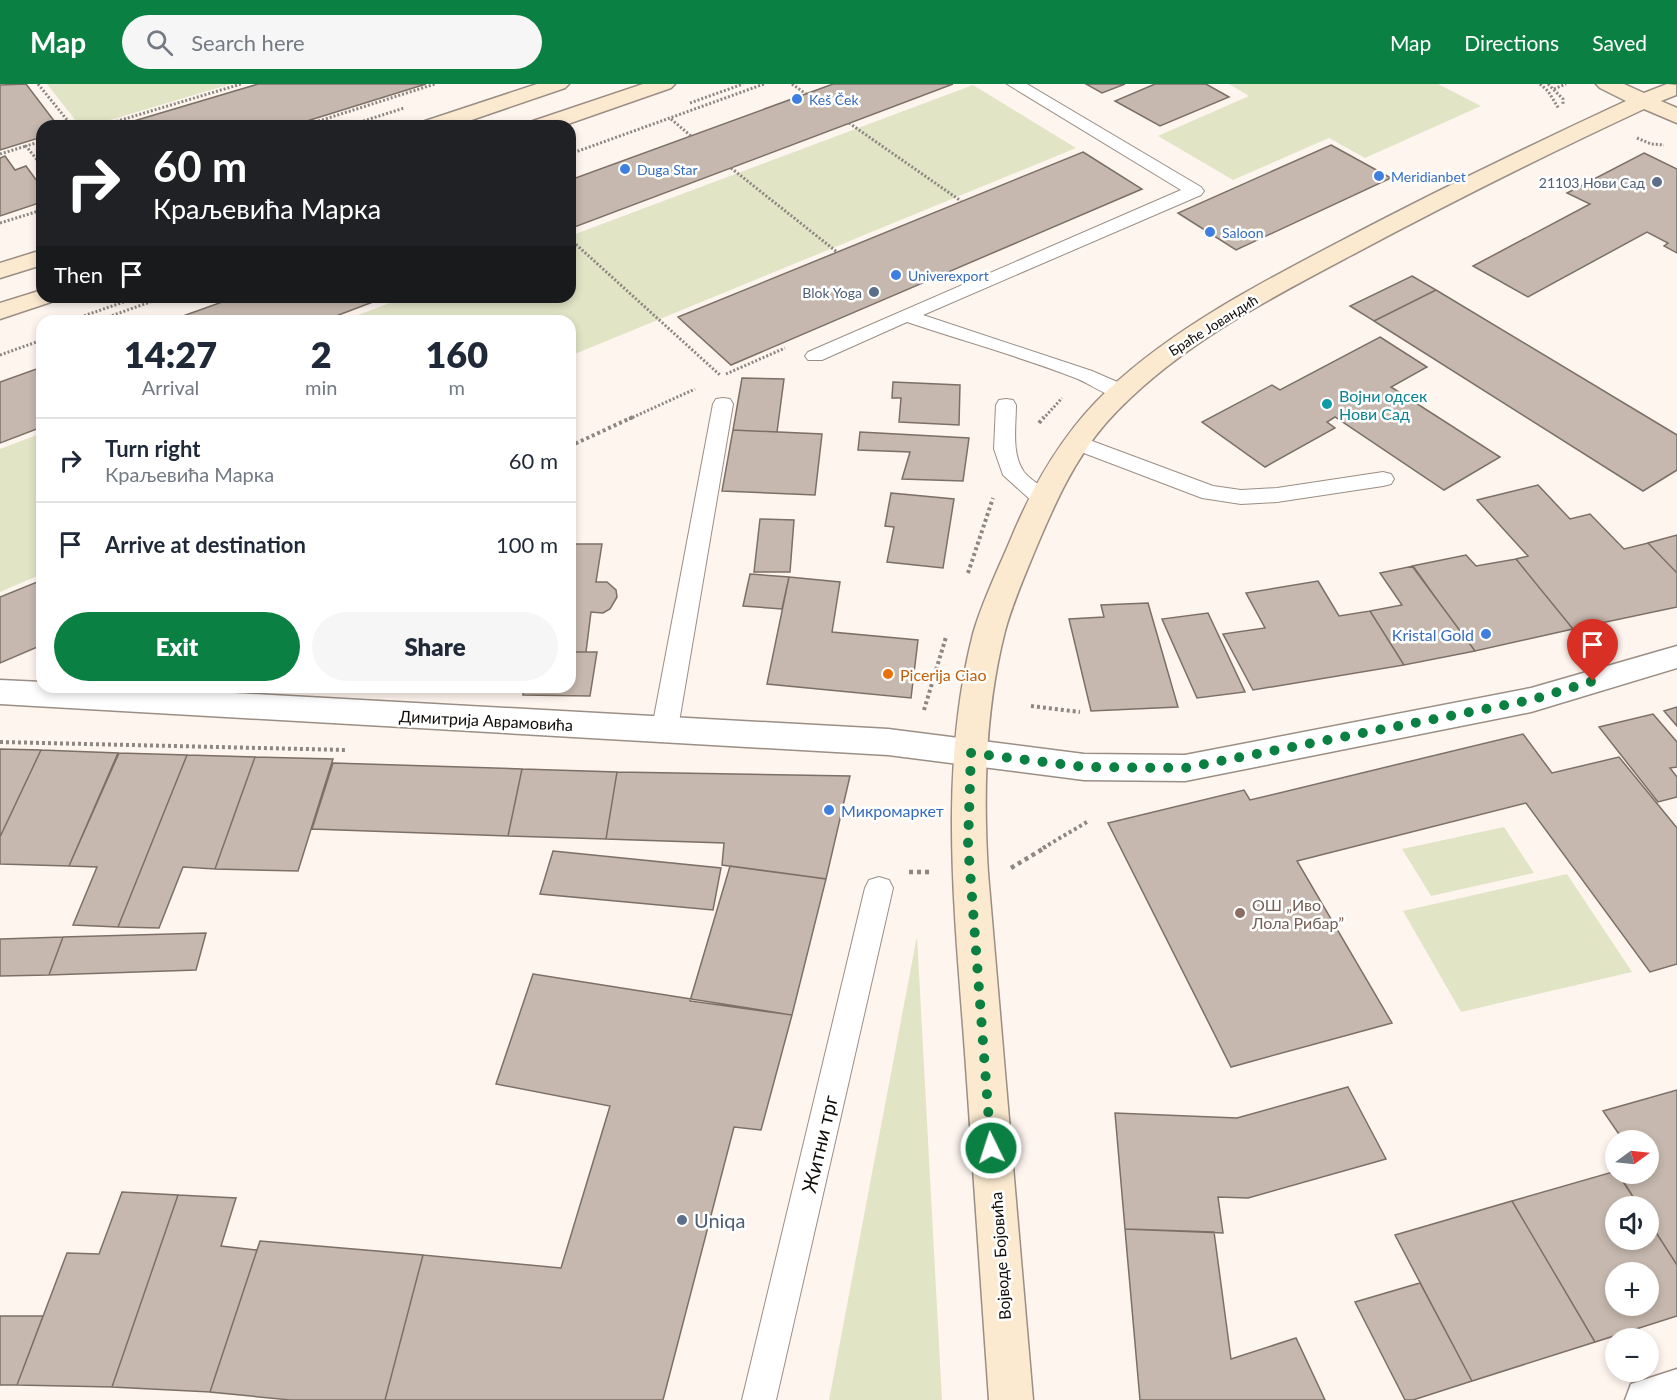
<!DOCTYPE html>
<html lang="en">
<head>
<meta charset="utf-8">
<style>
	body { margin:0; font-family:Lato,sans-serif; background:#f6f6f7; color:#1f2937; height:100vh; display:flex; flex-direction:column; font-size:22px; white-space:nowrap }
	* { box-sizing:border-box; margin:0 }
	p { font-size:20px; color:#747a83 }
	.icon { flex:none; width:33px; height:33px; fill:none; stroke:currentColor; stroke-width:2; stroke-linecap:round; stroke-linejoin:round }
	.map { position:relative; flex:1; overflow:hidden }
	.side { position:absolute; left:36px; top:231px; width:540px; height:378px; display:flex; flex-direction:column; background:#fff; border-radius:18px; box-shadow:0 3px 9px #0003 }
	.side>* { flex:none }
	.top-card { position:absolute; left:36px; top:36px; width:540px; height:183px; border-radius:18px; box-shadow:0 3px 9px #0003; background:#202124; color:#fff; overflow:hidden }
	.needle { width:39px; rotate:75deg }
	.buttons { position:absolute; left:1605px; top:1046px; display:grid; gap:12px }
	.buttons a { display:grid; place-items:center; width:54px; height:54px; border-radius:50%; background:#fff; box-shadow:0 3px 9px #0003; font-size:30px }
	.pin { position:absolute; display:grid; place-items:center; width:51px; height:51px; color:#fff; margin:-62px -26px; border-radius:50% 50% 50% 0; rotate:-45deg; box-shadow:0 0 6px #0007 }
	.pin .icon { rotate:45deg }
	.me { position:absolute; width:66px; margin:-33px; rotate:356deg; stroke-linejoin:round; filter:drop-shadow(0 0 4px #0008) }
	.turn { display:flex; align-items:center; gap:21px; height:126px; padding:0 18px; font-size:27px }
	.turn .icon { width:78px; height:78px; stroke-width:2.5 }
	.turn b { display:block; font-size:42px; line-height:51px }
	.then { display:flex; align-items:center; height:57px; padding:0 18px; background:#0003; gap:12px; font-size:22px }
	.eta { display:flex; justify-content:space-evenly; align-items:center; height:102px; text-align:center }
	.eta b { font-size:36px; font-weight:800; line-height:42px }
	.cta { display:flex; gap:12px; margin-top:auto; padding:12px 18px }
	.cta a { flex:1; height:69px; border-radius:36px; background:#0b8043; color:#fff; font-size:24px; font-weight:800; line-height:69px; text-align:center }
	.cta a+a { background:#f6f6f7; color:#1f2937 }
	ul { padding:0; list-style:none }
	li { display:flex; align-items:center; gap:18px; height:84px; padding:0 18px; border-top:2px solid #e0e1e3 }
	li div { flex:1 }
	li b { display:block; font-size:22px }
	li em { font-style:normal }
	header { display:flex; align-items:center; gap:36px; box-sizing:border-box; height:84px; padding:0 30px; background:#0b8043; color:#fff }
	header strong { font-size:28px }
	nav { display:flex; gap:33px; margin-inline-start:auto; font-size:21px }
	.search { width:420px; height:54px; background:#f6f6f7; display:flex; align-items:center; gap:15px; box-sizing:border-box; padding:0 21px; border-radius:33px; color:#747a83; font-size:22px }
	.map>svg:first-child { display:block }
	.green { fill:#e2e4c6 }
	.building { fill:#c6b8ae; stroke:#7c7066; stroke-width:1.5; fill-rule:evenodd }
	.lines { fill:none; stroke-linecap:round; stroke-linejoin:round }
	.lane-casing { stroke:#9b8e84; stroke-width:2 }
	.street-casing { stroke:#9b8e84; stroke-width:3 }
	.secondary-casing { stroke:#9b8e84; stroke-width:3 }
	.path-far2 { stroke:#8d8681; stroke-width:3; stroke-dasharray:2 2; stroke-linecap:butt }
	.path-far1 { stroke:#8d8681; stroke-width:4; stroke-dasharray:3 3; stroke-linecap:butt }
	.path { stroke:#8d8681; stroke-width:4.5; stroke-dasharray:4 4; stroke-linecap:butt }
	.lane { fill:#fff; fill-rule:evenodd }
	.street { fill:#fff; fill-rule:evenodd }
	.secondary { fill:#fbead0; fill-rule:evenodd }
	.route { stroke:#0b8043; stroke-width:10; stroke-dasharray:0 18 }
	.shop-dot { fill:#3f7fe0; stroke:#fff; stroke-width:2 }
	.service-dot { fill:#5c6f8a; stroke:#fff; stroke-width:2 }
	.culture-dot { fill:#0f9aa8; stroke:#fff; stroke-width:2 }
	.food-dot { fill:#e8710a; stroke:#fff; stroke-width:2 }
	.education-dot { fill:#8d6e63; stroke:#fff; stroke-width:2 }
	.labels { text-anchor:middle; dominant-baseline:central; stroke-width:5; stroke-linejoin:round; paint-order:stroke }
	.far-shop-label { font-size:14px; fill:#366cbe; stroke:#fff; text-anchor:start }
	.far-service-label { font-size:14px; fill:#4e5e75; stroke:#fff; text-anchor:end }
	.far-street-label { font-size:14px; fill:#0f0b07; stroke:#fff }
	.culture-label { font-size:16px; fill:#0d838f; stroke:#fff; text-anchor:start }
	.shop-label { font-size:16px; fill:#366cbe; stroke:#fff; text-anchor:end }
	.food-label { font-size:16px; fill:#c56008; stroke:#fff; text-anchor:start }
	.street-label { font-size:16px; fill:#0f0b07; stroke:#fff }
	.education-label { font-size:16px; fill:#785e54; stroke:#fff; text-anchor:start }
	.near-street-label { font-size:20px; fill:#0f0b07; stroke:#fff }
	.near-service-label { font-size:20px; fill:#4e5e75; stroke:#fff; text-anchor:start }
</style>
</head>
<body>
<header>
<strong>Map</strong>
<div class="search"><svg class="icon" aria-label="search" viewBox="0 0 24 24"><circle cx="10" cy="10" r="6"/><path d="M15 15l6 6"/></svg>Search here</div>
<nav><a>Map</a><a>Directions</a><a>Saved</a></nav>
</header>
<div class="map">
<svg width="1677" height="1316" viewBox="0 0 1677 1316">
	<rect width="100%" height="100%" fill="#fef5ef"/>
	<path class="green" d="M47,0H231L90,42H80Z
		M1229,0H1438L1481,22L1365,74L1329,54L1233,96L1158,52L1249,12Z
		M973,1L1076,64L570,272V237H342L406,213H570V152Z
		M42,349V490L0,508V365Z
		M1504,743L1534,789L1431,812L1402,765Z
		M1567,790L1632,888L1461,928L1403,827Z
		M917,852L942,1316H829Z"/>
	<path class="building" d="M26,0L58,42H42V53L0,66V1Z
		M258,0H426L291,42H117Z
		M833,0H953L572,144L570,142V96Z
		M1086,0H1125L1102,9Z
		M1155,0H1206L1229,13L1160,42L1115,17Z
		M1331,61L1391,94L1236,166L1178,129Z
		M1083,68L1142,105L731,281L678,233Z
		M1644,69L1677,85V169L1664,162L1668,159L1647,148L1528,213L1473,182L1590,120L1567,109Z
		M5,72L15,86L26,82L42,104V118L0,132V74Z
		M1412,192L1436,206L1374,237L1350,222Z
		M1436,206L1677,351V386L1643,407L1374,237Z
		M236,213H386L323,237H169Z
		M1380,253L1427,283L1391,303L1500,373L1444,406L1335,333L1327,338L1335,344L1265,383L1202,338L1272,301L1280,306Z
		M42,283V343L0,359V298Z
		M742,294L784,295L777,348L733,346Z
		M893,298L960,301L959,341L899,338L901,314H892Z
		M733,346L822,350L815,411L722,407Z
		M860,348L969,354L963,397L902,395L910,368L858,366Z
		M1538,401L1570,435L1590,430L1624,465L1648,459L1677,489V523L1573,545L1516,475L1528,472L1477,416Z
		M891,409L954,415L943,484L887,478L894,443L885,442Z
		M760,435L794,436L790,488H754Z
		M1677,451V489L1648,459Z
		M570,460H602L596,498H607L616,506L617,513L610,525L603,529L591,528L586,568H570Z
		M1466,471L1476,482L1516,475L1573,545L1475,567L1412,482Z
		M1413,482L1438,517L1475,567L1404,581L1370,527L1402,521L1380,489Z
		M750,490L789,493L782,525L743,522Z
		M789,493L840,498L832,548L918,556L911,614L767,600Z
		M42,496V561L0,579V513Z
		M1318,497L1339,532L1370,527L1404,581L1253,606L1223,550L1265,544L1246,509Z
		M1148,519L1178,623L1091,627L1069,535L1104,533L1101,521Z
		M1208,529L1245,608L1197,614L1162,535Z
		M570,568H597L590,612L523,611L524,603H570Z
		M1677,623V642L1664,627Z
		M1653,630L1677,658V683L1670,684L1677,693V713L1658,718L1599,643Z
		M1523,650L1552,689L1619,673L1677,744V880L1650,888L1526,719L1297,777L1392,939L1231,983L1108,739L1244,706L1250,716Z
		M0,665L41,666L0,753Z
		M41,666L118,669L69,782L0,780V753Z
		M119,669L187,671L118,843L73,841L97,783L69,782Z
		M187,671L255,673L215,785L183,783L159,844L118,843Z
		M255,673L333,675L298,787L215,785Z
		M333,679L522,685L508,752L312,745Z
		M522,685L617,688L606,755L508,752Z
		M617,688L850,692L826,795L722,781L724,759L606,755Z
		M553,767L721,784L713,826L540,810Z
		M730,782L826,795L792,931L690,917Z
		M206,849L196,886L49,891L63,853Z
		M63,853L49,891L0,892V855Z
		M533,890L792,931L761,1046L734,1043L663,1316H385L423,1171L561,1184L610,1022L496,1000Z
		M1348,1003L1386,1075L1248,1114L1218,1113L1223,1149L1125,1145L1115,1029L1237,1034Z
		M1677,1006V1181L1648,1136V1122H1639L1618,1089H1648V1056H1623L1603,1027Z
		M1616,1087L1639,1122H1616V1155H1648V1136L1677,1181V1232L1595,1258L1512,1117ZM1616,1188H1648V1221H1616Z
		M122,1108L178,1111L112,1303L17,1301L67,1169L99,1170Z
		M178,1111L236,1114L221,1162L257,1166L210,1308L112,1303Z
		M1512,1117L1595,1258L1472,1297L1395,1151Z
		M1125,1145L1214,1148L1231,1275L1296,1254L1325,1316H1140Z
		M260,1157L423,1171L385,1316H290L210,1308Z
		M1420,1199L1472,1297L1413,1316H1405L1355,1218Z
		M0,1232H43L17,1301H0Z"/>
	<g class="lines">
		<g class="lane-casing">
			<path id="lane" d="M1007,0H1027L1201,103L1204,107L1201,111L923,231L1092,287L1129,303L1132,308L1129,313C1112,317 1094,302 1078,295C1022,273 963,257 907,238L822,276H808L805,272L808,268L1181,106Z
				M723,314L730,315L733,320L678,644L674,651L665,654L656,651L652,644L713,320L716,315Z
				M1006,315L1013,316L1016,321C1016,341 1011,370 1024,388C1032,398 1046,403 1053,414L1050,419L1042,421L1034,419L1003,391L994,365L996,321L999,316Z
				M1076,351L1213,402L1241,406L1277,404L1383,388L1391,390L1394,395L1391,400L1383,402L1277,418L1241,420L1202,414L1068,363L1065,358L1068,353Z
				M879,793L889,796L893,804L776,1316H742L865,804L869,796Z"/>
		</g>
		<g class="street-casing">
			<path id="street" d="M1677,562V584L1531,628L1185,697L1084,696L888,671L0,620V596L42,598V603H125L888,645L1084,670L1185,671L1531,604Z
				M1677,1285V1316H1625L1631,1300Z"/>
		</g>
		<g class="secondary-casing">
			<path id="secondary" d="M537,0H569L565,4L454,42H422L425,37Z
				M643,0H675L671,4L562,42H530L533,37Z
				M1596,0H1624L1644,9L1667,0L1676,1V11L1661,17L1677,24V39L1644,25C1545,71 1448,120 1352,171C1265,217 1172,265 1106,339C1074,376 1055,419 1036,464C1025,491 1013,518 1005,547C985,625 983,709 988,789L1033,1316H989C981,1200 973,1085 965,969C955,830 938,687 973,550C982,518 997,488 1010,457C1033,401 1063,348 1108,306C1174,244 1257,201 1337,159C1432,109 1529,62 1626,17L1600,4Z
				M42,166V181L0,194V179Z
				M42,206V213H54L51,218L0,235V219Z"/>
		</g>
		<path class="path-far2" d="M38,0L72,42
			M792,0L806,10
			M1540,0L1548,7L1559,25
			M1548,0L1563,15V20
			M1554,5L1566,0
			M690,19L743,0
			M671,35L691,52
			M849,39L961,117
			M101,42L241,0
			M303,42L435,0
			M348,42L404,24
			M1637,54L1651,60L1664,61
			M42,57L26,62L42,82
			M0,70L26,62
			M570,70L764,0
			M731,84L837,168
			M0,139L42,126
			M570,155L721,292
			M69,237L138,213
			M97,237L164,213
			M0,271L42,256
			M726,290L785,264
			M629,335L695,305
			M1043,335L1062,314"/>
		<path class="path-far1" d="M1039,339L1044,333
			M570,362L633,333
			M968,489L993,414
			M1031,622L1080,628
			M924,626L946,553
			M0,658L347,666
			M1043,764L1087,738"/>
		<path class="path" d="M1011,784L1046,763
			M909,788H932"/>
		<use href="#lane" class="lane"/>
		<use href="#street" class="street"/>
		<use href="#secondary" class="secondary"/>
	</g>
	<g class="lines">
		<path class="route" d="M991,1064L968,760L971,669L1084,683L1185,684L1531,616L1593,597"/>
	</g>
	<g class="shop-dot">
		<circle cx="797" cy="15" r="6"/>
		<circle cx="625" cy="85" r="6"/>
		<circle cx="1379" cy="92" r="6"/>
		<circle cx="1210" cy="148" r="6"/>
		<circle cx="896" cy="191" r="6"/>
		<circle cx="1486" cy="550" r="6"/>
		<circle cx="829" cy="726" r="6"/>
	</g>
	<g class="service-dot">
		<circle cx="1657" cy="98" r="6"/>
		<circle cx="874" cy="208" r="6"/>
		<circle cx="682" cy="1136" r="6"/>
	</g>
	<circle class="culture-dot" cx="1327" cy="320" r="6"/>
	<circle class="food-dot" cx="888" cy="590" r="6"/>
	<circle class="education-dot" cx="1240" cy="829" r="6"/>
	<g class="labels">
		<g class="far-shop-label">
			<text x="809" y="15">Keš Ček</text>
			<text x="637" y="85">Duga Star</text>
			<text x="1391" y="92">Meridianbet</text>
			<text x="1222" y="148">Saloon</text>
			<text x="908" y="191">Univerexport</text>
		</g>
		<g class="far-service-label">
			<text x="1645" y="98">21103 Нови Сад</text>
			<text x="862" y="208">Blok Yoga</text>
		</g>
		<g class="far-street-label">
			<text transform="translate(1213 241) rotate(-32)">Браће Јовандић</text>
		</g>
		<g class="culture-label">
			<text x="1339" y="311">Војни одсек<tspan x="1339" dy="18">Нови Сад</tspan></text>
		</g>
		<g class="shop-label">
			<text x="1474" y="550">Kristal Gold</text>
			<text x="841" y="726" text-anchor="start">Микромаркет</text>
		</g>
		<g class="food-label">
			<text x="900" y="590">Picerija Ciao</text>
		</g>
		<g class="street-label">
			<text transform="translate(486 636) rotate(3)">Димитрија Аврамовића</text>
			<text transform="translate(1000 1172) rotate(-94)">Војводе Бојовића</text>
		</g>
		<g class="education-label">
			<text x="1252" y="820">ОШ „Иво<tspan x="1252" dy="18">Лола Рибар”</tspan></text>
		</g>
		<g class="near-street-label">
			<text transform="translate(819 1060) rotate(-77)">Житни трг</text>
		</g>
		<g class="near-service-label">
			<text x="694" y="1136">Uniqa</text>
		</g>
	</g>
</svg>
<div class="buttons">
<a><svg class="needle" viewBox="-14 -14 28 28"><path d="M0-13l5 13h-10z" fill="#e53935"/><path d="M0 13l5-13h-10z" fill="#747a83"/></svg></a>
<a><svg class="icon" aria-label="sound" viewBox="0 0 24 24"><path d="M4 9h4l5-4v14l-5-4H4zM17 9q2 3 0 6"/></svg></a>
<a>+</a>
<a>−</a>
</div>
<div class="pin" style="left:1593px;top:597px;background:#d93025"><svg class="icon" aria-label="arrive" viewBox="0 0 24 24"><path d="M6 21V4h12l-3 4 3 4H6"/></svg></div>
<svg class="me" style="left:991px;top:1064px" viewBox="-20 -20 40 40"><circle r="17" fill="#0b8043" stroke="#fff" stroke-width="3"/><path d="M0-11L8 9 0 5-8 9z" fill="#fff"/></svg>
<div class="top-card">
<div class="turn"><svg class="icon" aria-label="right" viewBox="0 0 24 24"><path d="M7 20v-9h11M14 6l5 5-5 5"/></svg><div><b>60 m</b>Краљевића Марка</div></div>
<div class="then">Then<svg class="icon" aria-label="arrive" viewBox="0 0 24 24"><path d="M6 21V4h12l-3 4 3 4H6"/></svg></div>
</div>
<section class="side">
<div class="eta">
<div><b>14:27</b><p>Arrival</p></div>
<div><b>2</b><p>min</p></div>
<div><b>160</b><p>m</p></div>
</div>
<ul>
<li><svg class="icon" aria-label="right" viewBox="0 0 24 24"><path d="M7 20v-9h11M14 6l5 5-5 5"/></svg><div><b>Turn right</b><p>Краљевића Марка</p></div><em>60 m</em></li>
<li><svg class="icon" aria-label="arrive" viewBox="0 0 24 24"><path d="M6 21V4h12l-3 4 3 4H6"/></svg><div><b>Arrive at destination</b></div><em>100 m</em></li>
</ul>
<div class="cta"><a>Exit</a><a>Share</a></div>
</section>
</div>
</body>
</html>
